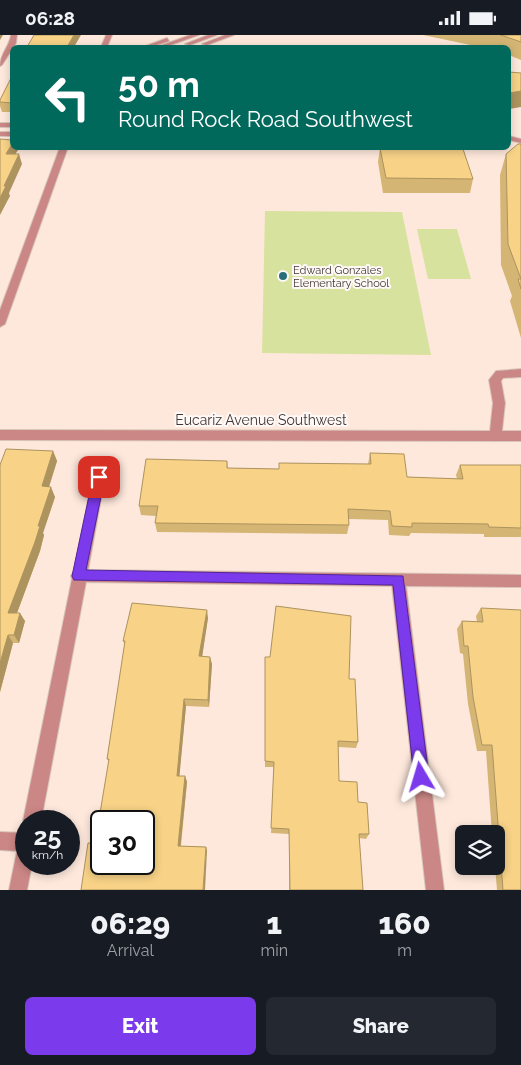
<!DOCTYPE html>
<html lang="en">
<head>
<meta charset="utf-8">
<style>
	body { margin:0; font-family:Raleway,sans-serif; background:#242831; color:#f1f3f6; height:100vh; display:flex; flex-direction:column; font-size:19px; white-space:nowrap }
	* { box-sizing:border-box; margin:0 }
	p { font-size:16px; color:#9ea1a6 }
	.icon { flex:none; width:28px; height:28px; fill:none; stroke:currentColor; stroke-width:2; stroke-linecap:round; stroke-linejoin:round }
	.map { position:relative; height:855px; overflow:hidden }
	.panel { display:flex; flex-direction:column; background:#171b24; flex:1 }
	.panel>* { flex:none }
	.hud { position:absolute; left:10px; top:10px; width:501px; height:105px; border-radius:8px; box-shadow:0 2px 8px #0003; background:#00695c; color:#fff; overflow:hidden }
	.controls { position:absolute; left:455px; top:790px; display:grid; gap:10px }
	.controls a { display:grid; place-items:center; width:50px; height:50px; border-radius:8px; background:#171b24; box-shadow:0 2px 8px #0003; font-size:25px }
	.speed { position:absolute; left:15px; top:775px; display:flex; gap:10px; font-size:25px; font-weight:700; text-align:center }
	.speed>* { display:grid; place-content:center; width:65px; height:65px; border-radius:50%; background:#171b24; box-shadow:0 2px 8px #0003; line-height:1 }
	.speed small { font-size:12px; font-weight:400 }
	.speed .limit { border:2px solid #111; border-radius:8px; background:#fff; color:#111 }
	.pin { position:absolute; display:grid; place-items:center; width:42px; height:42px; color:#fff; margin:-21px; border-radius:10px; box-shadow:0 2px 8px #0006 }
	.me { position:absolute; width:55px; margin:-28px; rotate:353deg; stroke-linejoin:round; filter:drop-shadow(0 0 4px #0008) }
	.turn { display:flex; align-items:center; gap:18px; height:105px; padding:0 25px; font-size:22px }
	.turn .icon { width:65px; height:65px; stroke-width:2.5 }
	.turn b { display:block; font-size:35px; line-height:42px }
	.eta { display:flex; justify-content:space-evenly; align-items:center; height:85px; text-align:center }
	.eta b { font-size:30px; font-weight:800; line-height:35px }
	.cta { display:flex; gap:10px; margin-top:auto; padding:10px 25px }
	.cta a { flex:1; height:58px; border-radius:8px; background:#7c3aed; color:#fff; font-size:20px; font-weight:800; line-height:58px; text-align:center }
	.cta a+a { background:#242831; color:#f1f3f6 }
	.status { display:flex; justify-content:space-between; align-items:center; height:35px; padding:0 25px; background:#171b24; direction:ltr }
	.status svg { height:14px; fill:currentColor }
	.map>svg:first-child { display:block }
	.green { fill:#d8e29f }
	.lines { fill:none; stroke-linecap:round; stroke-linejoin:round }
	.minor-casing { stroke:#d8c5ba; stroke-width:2 }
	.minor { fill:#cb8785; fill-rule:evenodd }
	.wall { fill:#d4b574 }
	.shaded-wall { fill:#ad935e }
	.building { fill:#f7d287; stroke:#ad935e; fill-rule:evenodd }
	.route { fill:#7c3aed; stroke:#51269a }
	.poi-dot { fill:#276f7a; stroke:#fef9f7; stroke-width:2 }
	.labels { text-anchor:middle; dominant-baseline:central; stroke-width:4; stroke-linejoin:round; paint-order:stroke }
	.far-poi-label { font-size:11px; fill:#403733; stroke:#fef9f7; text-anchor:start }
	.street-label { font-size:14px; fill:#403733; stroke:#fef9f7 }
</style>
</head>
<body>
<div class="status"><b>06:28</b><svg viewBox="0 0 49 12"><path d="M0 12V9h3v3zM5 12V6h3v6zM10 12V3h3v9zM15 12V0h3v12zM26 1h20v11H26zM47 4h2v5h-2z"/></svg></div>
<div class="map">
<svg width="521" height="855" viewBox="0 0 521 855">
	<rect width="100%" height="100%" fill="#fee8dc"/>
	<path class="green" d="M265,176L402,177L431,320L262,318Z
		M417,194H457L471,244H428Z"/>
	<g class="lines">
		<g class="minor-casing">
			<path id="minor" d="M11,0H17L16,8L2,30L0,31C0,19 9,12 11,0Z
				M106,0H112L107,12H101Z
				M190,0H199L165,12H157Z
				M208,0H217L190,10L185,9Z
				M225,0H234L207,10L202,9Z
				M167,3L169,6L151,12H143Z
				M0,88H12V92H0Z
				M0,97H12V101H0Z
				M509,101L521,104V108L509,105Z
				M60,112H68L5,289L0,292V275Z
				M521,334V342L503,343L501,346L505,368L502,396H521V406L0,405V395L490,396L493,368L489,345L496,336Z
				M99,437L103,438L105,442L88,535L521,540V552L406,551L444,855H426L392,551L86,547L41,786H26V792L23,786L72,544L71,541L74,536L93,442L95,438Z
				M0,797L26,798V829H32L27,855H9L17,816L0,815Z"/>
		</g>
		<use href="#minor" class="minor"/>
	</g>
	<path class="wall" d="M423,0H521V25L509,20V12H480Z
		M12,41V77H2L0,71V65Z
		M521,109V303L510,266L512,261L501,230L500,140L506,119Z
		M380,113L473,144L470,158H383L378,127Z
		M53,416L57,426L49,452L55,462L43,498L44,500L40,516L17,578L25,586L19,608H13L0,657V430Z
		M370,418L407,442L457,444L456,440L460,430H521V502H484V499L411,498L409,501L389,500L388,485L349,484V490L347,499L157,497L155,488L156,481L141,480L139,471L227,426L228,433L279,434L368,429Z
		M481,573L521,855H497L495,831H496V799H492L486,716H477L468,669L463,619L460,618L457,594L462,586L477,587L476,581Z
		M208,583L202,621L212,629L209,672L186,671L179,741H185L187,747L181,811L206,812L207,816L95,808L109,727L107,724L125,610L123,606Z
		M265,622L349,644L358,707L356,713L338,712L339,746L358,767L369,799L366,804L359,803L363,855H289V799L271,798L274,732H265Z"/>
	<path class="shaded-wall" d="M0,0H3L0,5Z
		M74,0H81L74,12H67Z
		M521,56V72L509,74V58Z
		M12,109V112H18V115L9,129L6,119Z
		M19,119L22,129L9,158L10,161L0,180V163L4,151Z
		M53,416L57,426L46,461L42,451Z
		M51,452L55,462L43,498L44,500L40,516L14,586L8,578Z
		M207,575L208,583L201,629L199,621Z
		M20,578L25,586L19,608L14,600Z
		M8,600L13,608L0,657V628Z
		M210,622L212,629L209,672L208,665Z
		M184,664L186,671L179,746L177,741Z
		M185,741L187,747L180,815L178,811Z
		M206,812L207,816L205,855H203Z"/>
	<path class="building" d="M34,0H74L67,12H27Z
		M500,0H521V7L501,0Z
		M509,37L521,38V56L509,58Z
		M12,41V68L0,67V65Z
		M0,104L12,105V109L6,119H19L4,151H6L0,163Z
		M518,109H521V244L508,209L506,119Z
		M380,113L463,114L473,144L386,143Z
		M518,244H521V254Z
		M6,414L53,416L42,451L51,452L38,491H40L35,507L8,578H20L14,600H8L0,628V430Z
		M370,418L404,419L407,442L463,444L460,430H521V493L489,492L488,489L412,488V492L392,491L390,476L348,474L349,490L155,488L158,471H139L146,424L227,426V433L279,434V428L371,429Z
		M132,568L207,575L199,621L210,622L208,665L184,664L177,741H185L178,811L206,812L203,855H81L88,808H95L109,724H107L125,606H123ZM101,786H144V829H101Z
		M276,571L351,581L349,644H355L358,707L338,706L339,746L357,747L358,767L367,768L369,799H359L363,855H290L289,794L271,793L274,727L265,726V622H270Z
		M481,573L521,575V855H503L492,710H482L473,662L468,611H464L462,586L483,587Z"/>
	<path class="route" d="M99,438L105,442L86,535L403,541L429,742L427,747L421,749L416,747L414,742L393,550L74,545L72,541L93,442Z"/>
	<circle class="poi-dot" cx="283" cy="241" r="5"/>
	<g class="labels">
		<g class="far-poi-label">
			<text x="293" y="235">Edward Gonzales<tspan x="293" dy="13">Elementary School</tspan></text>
		</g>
		<g class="street-label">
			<text x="261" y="385">Eucariz Avenue Southwest</text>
		</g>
	</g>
</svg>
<div class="controls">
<a><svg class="icon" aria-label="layers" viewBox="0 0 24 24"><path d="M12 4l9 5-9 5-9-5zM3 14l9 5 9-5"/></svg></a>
</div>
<div class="speed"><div>25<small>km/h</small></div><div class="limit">30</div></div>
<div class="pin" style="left:99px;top:442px;background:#d93025"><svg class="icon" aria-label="arrive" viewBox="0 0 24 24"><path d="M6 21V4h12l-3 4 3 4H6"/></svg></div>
<svg class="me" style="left:421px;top:742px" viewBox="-20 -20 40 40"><path d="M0-17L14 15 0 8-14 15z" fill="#7c3aed" stroke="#fff" stroke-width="4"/></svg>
<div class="hud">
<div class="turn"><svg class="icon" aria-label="left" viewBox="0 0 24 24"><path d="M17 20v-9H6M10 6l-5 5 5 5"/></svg><div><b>50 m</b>Round Rock Road Southwest</div></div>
</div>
</div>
<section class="panel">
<div class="eta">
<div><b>06:29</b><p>Arrival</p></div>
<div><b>1</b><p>min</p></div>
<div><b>160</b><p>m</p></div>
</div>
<div class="cta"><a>Exit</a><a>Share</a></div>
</section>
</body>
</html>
